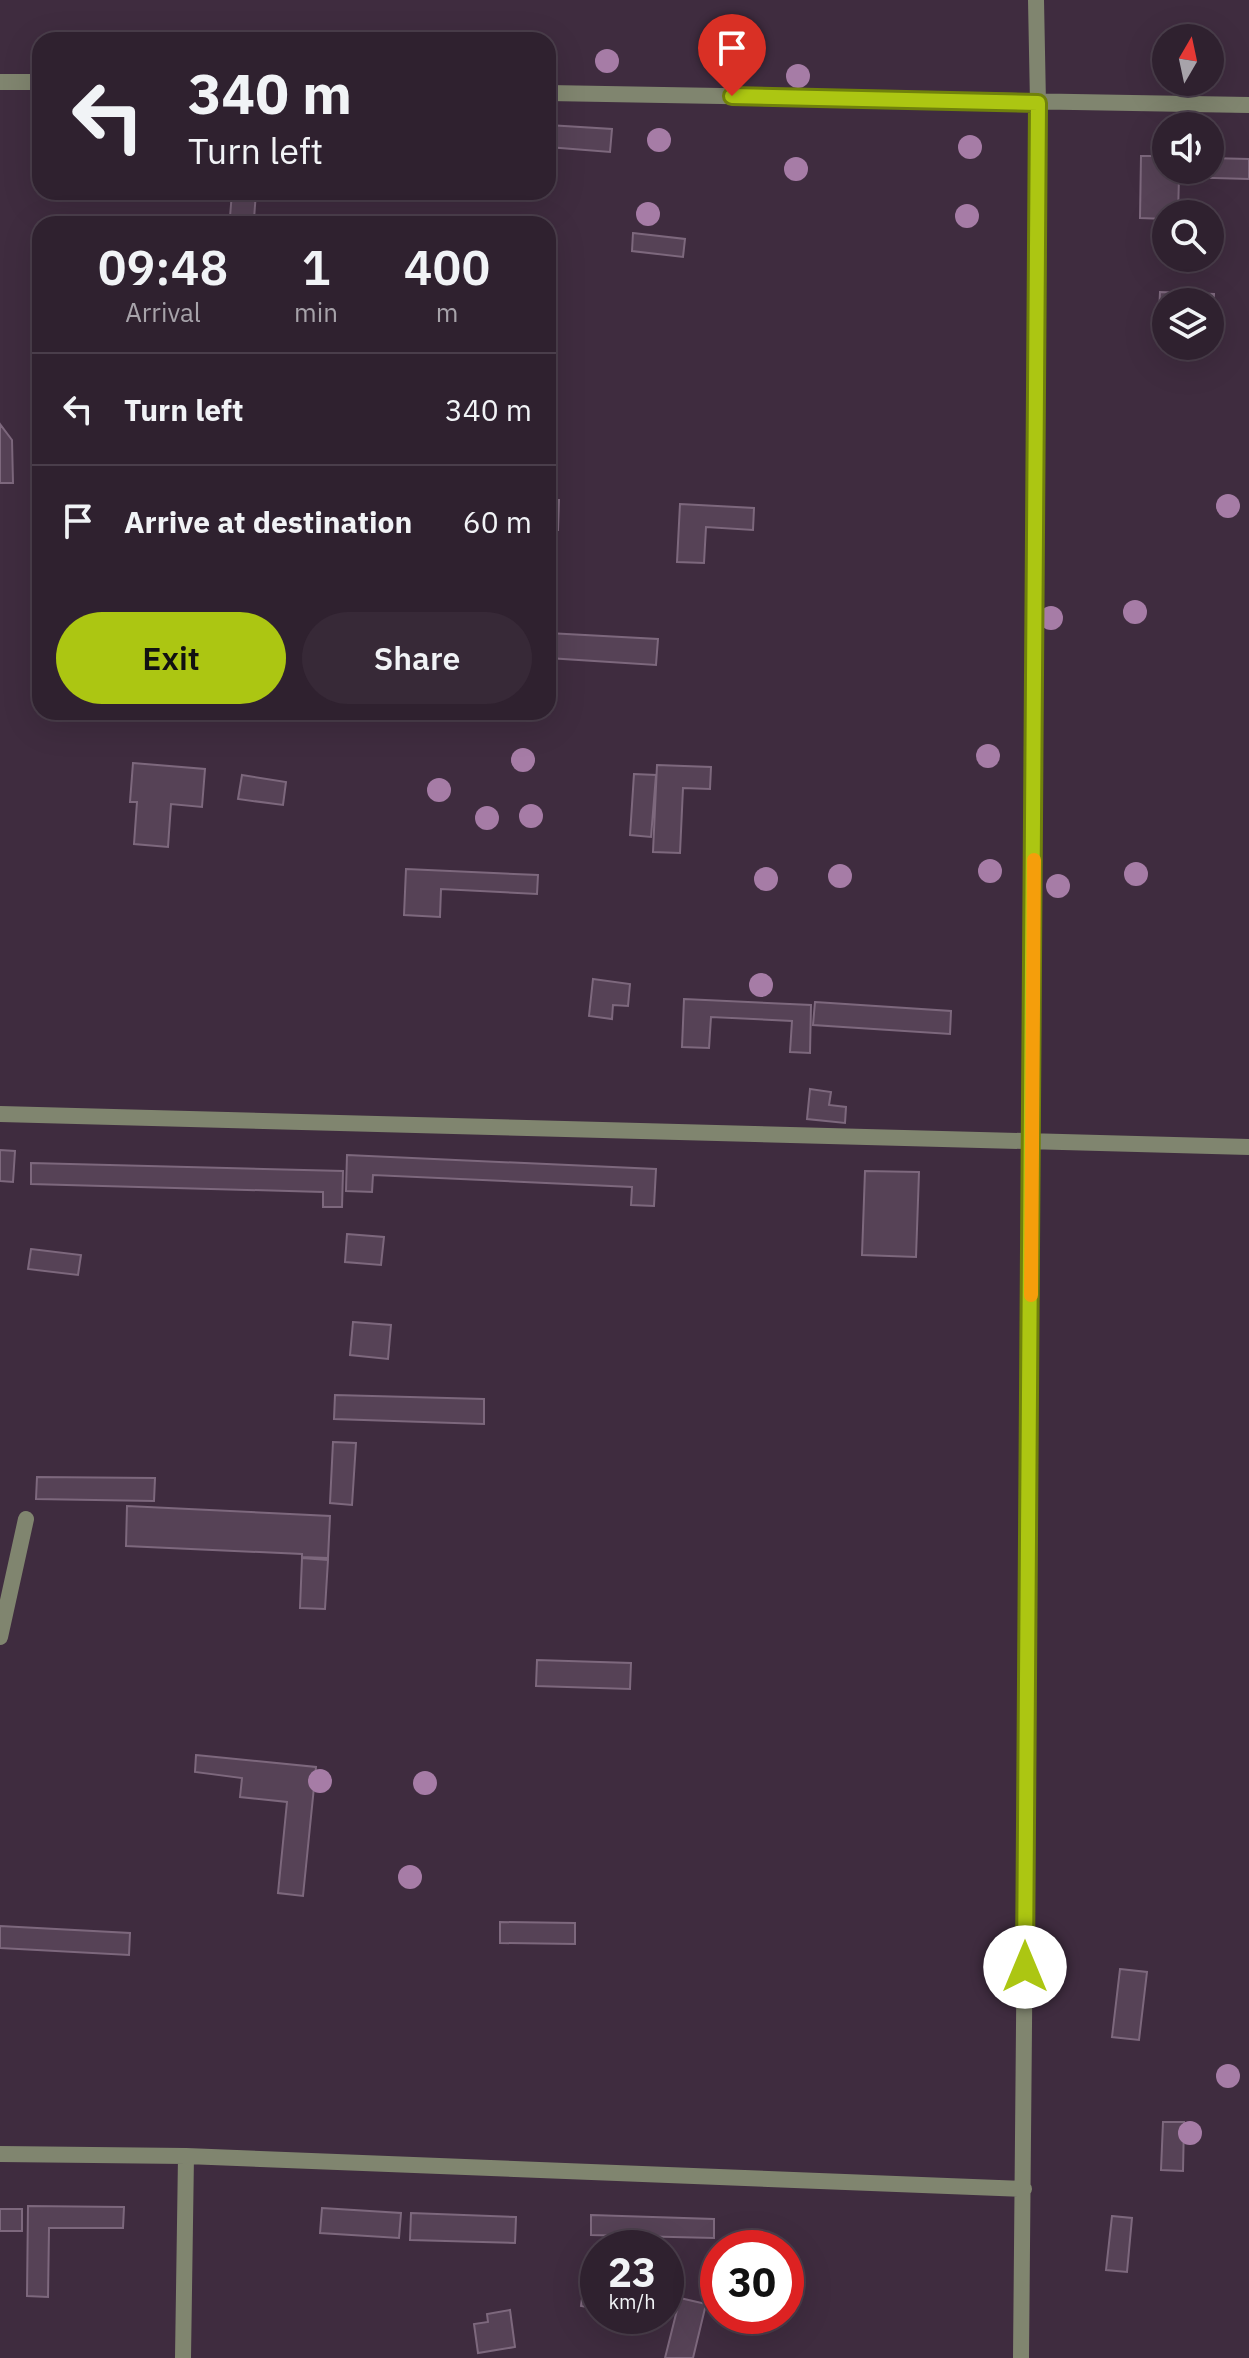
<!DOCTYPE html>
<html lang="en">
<head>
<meta charset="utf-8">
<style>
	body { margin:0; font-family:"IBM Plex Sans",sans-serif; background:#372937; color:#f1f3f6; height:100vh; display:flex; flex-direction:column; font-size:30px; white-space:nowrap }
	* { box-sizing:border-box; margin:0 }
	p { font-size:26px; color:#a7a3aa }
	.icon { flex:none; width:44px; height:44px; fill:none; stroke:currentColor; stroke-width:2; stroke-linecap:round; stroke-linejoin:round }
	.map { position:relative; flex:1; overflow:hidden }
	.side { position:absolute; left:32px; top:216px; width:524px; height:504px; display:flex; flex-direction:column; background:#2f212f; border-radius:24px; box-shadow:0 8px 32px #0002,0 0 0 2px #4a3e4b }
	.side>* { flex:none }
	.banner { position:absolute; left:32px; top:32px; width:524px; height:168px; border-radius:24px; box-shadow:0 8px 32px #0002,0 0 0 2px #4a3e4b; background:#2f212f; color:#f1f3f6; overflow:hidden }
	.needle { width:52px; rotate:9deg }
	.fabs { position:absolute; left:1152px; top:24px; display:grid; gap:16px }
	.fabs a { display:grid; place-items:center; width:72px; height:72px; border-radius:50%; background:#2f212f; box-shadow:0 8px 32px #0002,0 0 0 2px #4a3e4b; font-size:40px }
	.speed { position:absolute; left:580px; top:2230px; display:flex; gap:16px; font-size:40px; font-weight:700; text-align:center }
	.speed>* { display:grid; place-content:center; width:104px; height:104px; border-radius:50%; background:#2f212f; box-shadow:0 8px 32px #0002,0 0 0 2px #4a3e4b; line-height:1 }
	.speed small { font-size:20px; font-weight:400 }
	.speed .limit { border:12px solid #d22; background:#fff; color:#111 }
	.pin { position:absolute; display:grid; place-items:center; width:68px; height:68px; color:#fff; margin:-82px -34px; border-radius:50% 50% 50% 0; rotate:-45deg; box-shadow:0 0 8px #0007 }
	.pin .icon { rotate:45deg }
	.me { position:absolute; width:88px; margin:-44px; rotate:0deg; stroke-linejoin:round; filter:drop-shadow(0 0 6px #0008) }
	.turn { display:flex; align-items:center; gap:28px; height:168px; padding:0 24px; font-size:36px }
	.turn .icon { width:104px; height:104px; stroke-width:2.5 }
	.turn b { display:block; font-size:56px; line-height:68px }
	.eta { display:flex; justify-content:space-evenly; align-items:center; height:136px; text-align:center }
	.eta b { font-size:48px; font-weight:600; line-height:56px }
	.primary-button { display:flex; gap:16px; margin-top:auto; padding:16px 24px }
	.primary-button a { flex:1; height:92px; border-radius:48px; background:#acc612; color:#111; font-size:32px; font-weight:600; line-height:92px; text-align:center }
	.primary-button a+a { background:#372937; color:#f1f3f6 }
	ul { padding:0; list-style:none }
	li { display:flex; align-items:center; gap:24px; height:112px; padding:0 24px; border-top:2px solid #4a3e4b }
	li div { flex:1 }
	li b { display:block; font-size:30px }
	li em { font-style:normal }
	.map>svg:first-child { display:block }
	.building { fill:#564256; stroke:#7d687d; stroke-width:2 }
	.lines { fill:none; stroke-linecap:round; stroke-linejoin:round }
	.minor { stroke:#80856f; stroke-width:16 }
	.tree { fill:#a67ca6 }
	.route-casing { stroke:#70810c; stroke-width:20 }
	.route { stroke:#acc612; stroke-width:14 }
	.slow { stroke:#f59e0b; stroke-width:14 }
</style>
</head>
<body>
<div class="map">
<svg width="1249" height="2358" viewBox="0 0 1249 2358">
	<rect width="100%" height="100%" fill="#3f2c3f"/>
	<path class="building" d="M548,125L612,129L610,152L548,147Z
		M1141,156H1166V170H1210V158L1249,159V179L1179,177L1178,214H1166V219L1140,218Z
		M232,192H256L254,219L230,217Z
		M633,233L685,239L683,257L632,251Z
		M1160,292L1214,294L1213,316H1210V302H1166V314H1159Z
		M0,424L12,440L13,483H0Z
		M548,500H559L558,530H548Z
		M680,504L754,508L753,530L706,527L704,563L677,562Z
		M548,633L658,639L656,665L548,658Z
		M133,763L205,769L202,807L171,804L168,847L134,844L137,802H130Z
		M657,765L711,767L710,789L683,788L680,853L653,852Z
		M634,774L656,775L651,837L630,835Z
		M242,775L286,782L283,805L238,799Z
		M406,869L538,875L537,894L441,889L440,917L404,915Z
		M593,979L630,984L628,1006L613,1005L612,1019L589,1016Z
		M684,999L811,1005L810,1053L790,1052L792,1021L711,1017L709,1048L682,1047Z
		M815,1002L951,1011L950,1034L813,1025Z
		M810,1089L831,1092L829,1105L846,1107L845,1123L807,1119Z
		M0,1150L15,1151L13,1182L0,1181Z
		M347,1155L656,1169L654,1206L631,1205L632,1187L373,1175L372,1192L346,1191Z
		M31,1163L343,1171L342,1207H323V1192L31,1184Z
		M865,1171L919,1172L916,1257L862,1255Z
		M347,1234L384,1237L381,1265L345,1262Z
		M31,1249L81,1255L78,1275L28,1269Z
		M353,1322L391,1325L388,1359L350,1355Z
		M335,1395L484,1399V1424L334,1419Z
		M333,1442L356,1443L352,1505L330,1503Z
		M37,1477L155,1478L154,1501L36,1499Z
		M127,1506L330,1516L328,1558L302,1557V1554L126,1546Z
		M302,1558L328,1560L325,1609L300,1608Z
		M537,1660L631,1663L630,1689L536,1686Z
		M196,1755L316,1767L303,1896L278,1893L287,1802L240,1797L242,1778L195,1772Z
		M500,1922L575,1923V1944L500,1943Z
		M0,1926L130,1933L129,1955L0,1948Z
		M1120,1969L1147,1972L1139,2040L1112,2037Z
		M1163,2122H1184L1183,2171L1161,2170Z
		M28,2206L124,2207L123,2228H49L48,2297L27,2296Z
		M322,2208L401,2213L399,2238L320,2233Z
		M0,2209H22V2231H0Z
		M411,2213L516,2217L515,2243L410,2240Z
		M591,2215L714,2219V2238L591,2235Z
		M1112,2216L1132,2218L1127,2272L1106,2270Z
		M584,2284L598,2286V2309L581,2306Z
		M680,2298L706,2304L693,2358H665Z
		M510,2310L515,2347L478,2353L474,2324L488,2322L487,2314Z"/>
	<g class="lines">
		<path class="minor" d="M0,82H40
			M548,93L1249,105
			M0,1114L1249,1147
			M0,1637L26,1519
			M0,2154L186,2156L1024,2189
			M183,2358L186,2156
			M1021,2358L1032,1142L1038,103L1036,0"/>
	</g>
	<g class="tree">
		<circle cx="607" cy="61" r="12"/>
		<circle cx="798" cy="76" r="12"/>
		<circle cx="659" cy="140" r="12"/>
		<circle cx="970" cy="147" r="12"/>
		<circle cx="796" cy="169" r="12"/>
		<circle cx="648" cy="214" r="12"/>
		<circle cx="967" cy="216" r="12"/>
		<circle cx="1228" cy="506" r="12"/>
		<circle cx="1135" cy="612" r="12"/>
		<circle cx="1051" cy="618" r="12"/>
		<circle cx="988" cy="756" r="12"/>
		<circle cx="523" cy="760" r="12"/>
		<circle cx="439" cy="790" r="12"/>
		<circle cx="531" cy="816" r="12"/>
		<circle cx="487" cy="818" r="12"/>
		<circle cx="990" cy="871" r="12"/>
		<circle cx="1136" cy="874" r="12"/>
		<circle cx="840" cy="876" r="12"/>
		<circle cx="766" cy="879" r="12"/>
		<circle cx="1058" cy="886" r="12"/>
		<circle cx="761" cy="985" r="12"/>
		<circle cx="320" cy="1781" r="12"/>
		<circle cx="425" cy="1783" r="12"/>
		<circle cx="410" cy="1877" r="12"/>
		<circle cx="1228" cy="2076" r="12"/>
		<circle cx="1190" cy="2133" r="12"/>
	</g>
	<g class="lines">
		<g class="route-casing">
			<path id="route" d="M732,96L1038,103L1025,1967"/>
		</g>
		<use href="#route" class="route"/>
		<path class="slow" d="M1031,1295L1034,860"/>
	</g>
</svg>
<div class="fabs">
<a><svg class="needle" viewBox="-14 -14 28 28"><path d="M0-13l5 13h-10z" fill="#e53935"/><path d="M0 13l5-13h-10z" fill="#a7a3aa"/></svg></a>
<a><svg class="icon" aria-label="sound" viewBox="0 0 24 24"><path d="M4 9h4l5-4v14l-5-4H4zM17 9q2 3 0 6"/></svg></a>
<a><svg class="icon" aria-label="search" viewBox="0 0 24 24"><circle cx="10" cy="10" r="6"/><path d="M15 15l6 6"/></svg></a>
<a><svg class="icon" aria-label="layers" viewBox="0 0 24 24"><path d="M12 4l9 5-9 5-9-5zM3 14l9 5 9-5"/></svg></a>
</div>
<div class="speed"><div>23<small>km/h</small></div><div class="limit">30</div></div>
<div class="pin" style="left:732px;top:96px;background:#d93025"><svg class="icon" aria-label="arrive" viewBox="0 0 24 24"><path d="M6 21V4h12l-3 4 3 4H6"/></svg></div>
<svg class="me" style="left:1025px;top:1967px" viewBox="-20 -20 40 40"><circle r="19" fill="#fff"/><path d="M0-13L10 11 0 6-10 11z" fill="#acc612"/></svg>
<div class="banner">
<div class="turn"><svg class="icon" aria-label="left" viewBox="0 0 24 24"><path d="M17 20v-9H6M10 6l-5 5 5 5"/></svg><div><b>340 m</b>Turn left</div></div>
</div>
<section class="side">
<div class="eta">
<div><b>09:48</b><p>Arrival</p></div>
<div><b>1</b><p>min</p></div>
<div><b>400</b><p>m</p></div>
</div>
<ul>
<li><svg class="icon" aria-label="left" viewBox="0 0 24 24"><path d="M17 20v-9H6M10 6l-5 5 5 5"/></svg><div><b>Turn left</b></div><em>340 m</em></li>
<li><svg class="icon" aria-label="arrive" viewBox="0 0 24 24"><path d="M6 21V4h12l-3 4 3 4H6"/></svg><div><b>Arrive at destination</b></div><em>60 m</em></li>
</ul>
<div class="primary-button"><a>Exit</a><a>Share</a></div>
</section>
</div>
</body>
</html>
